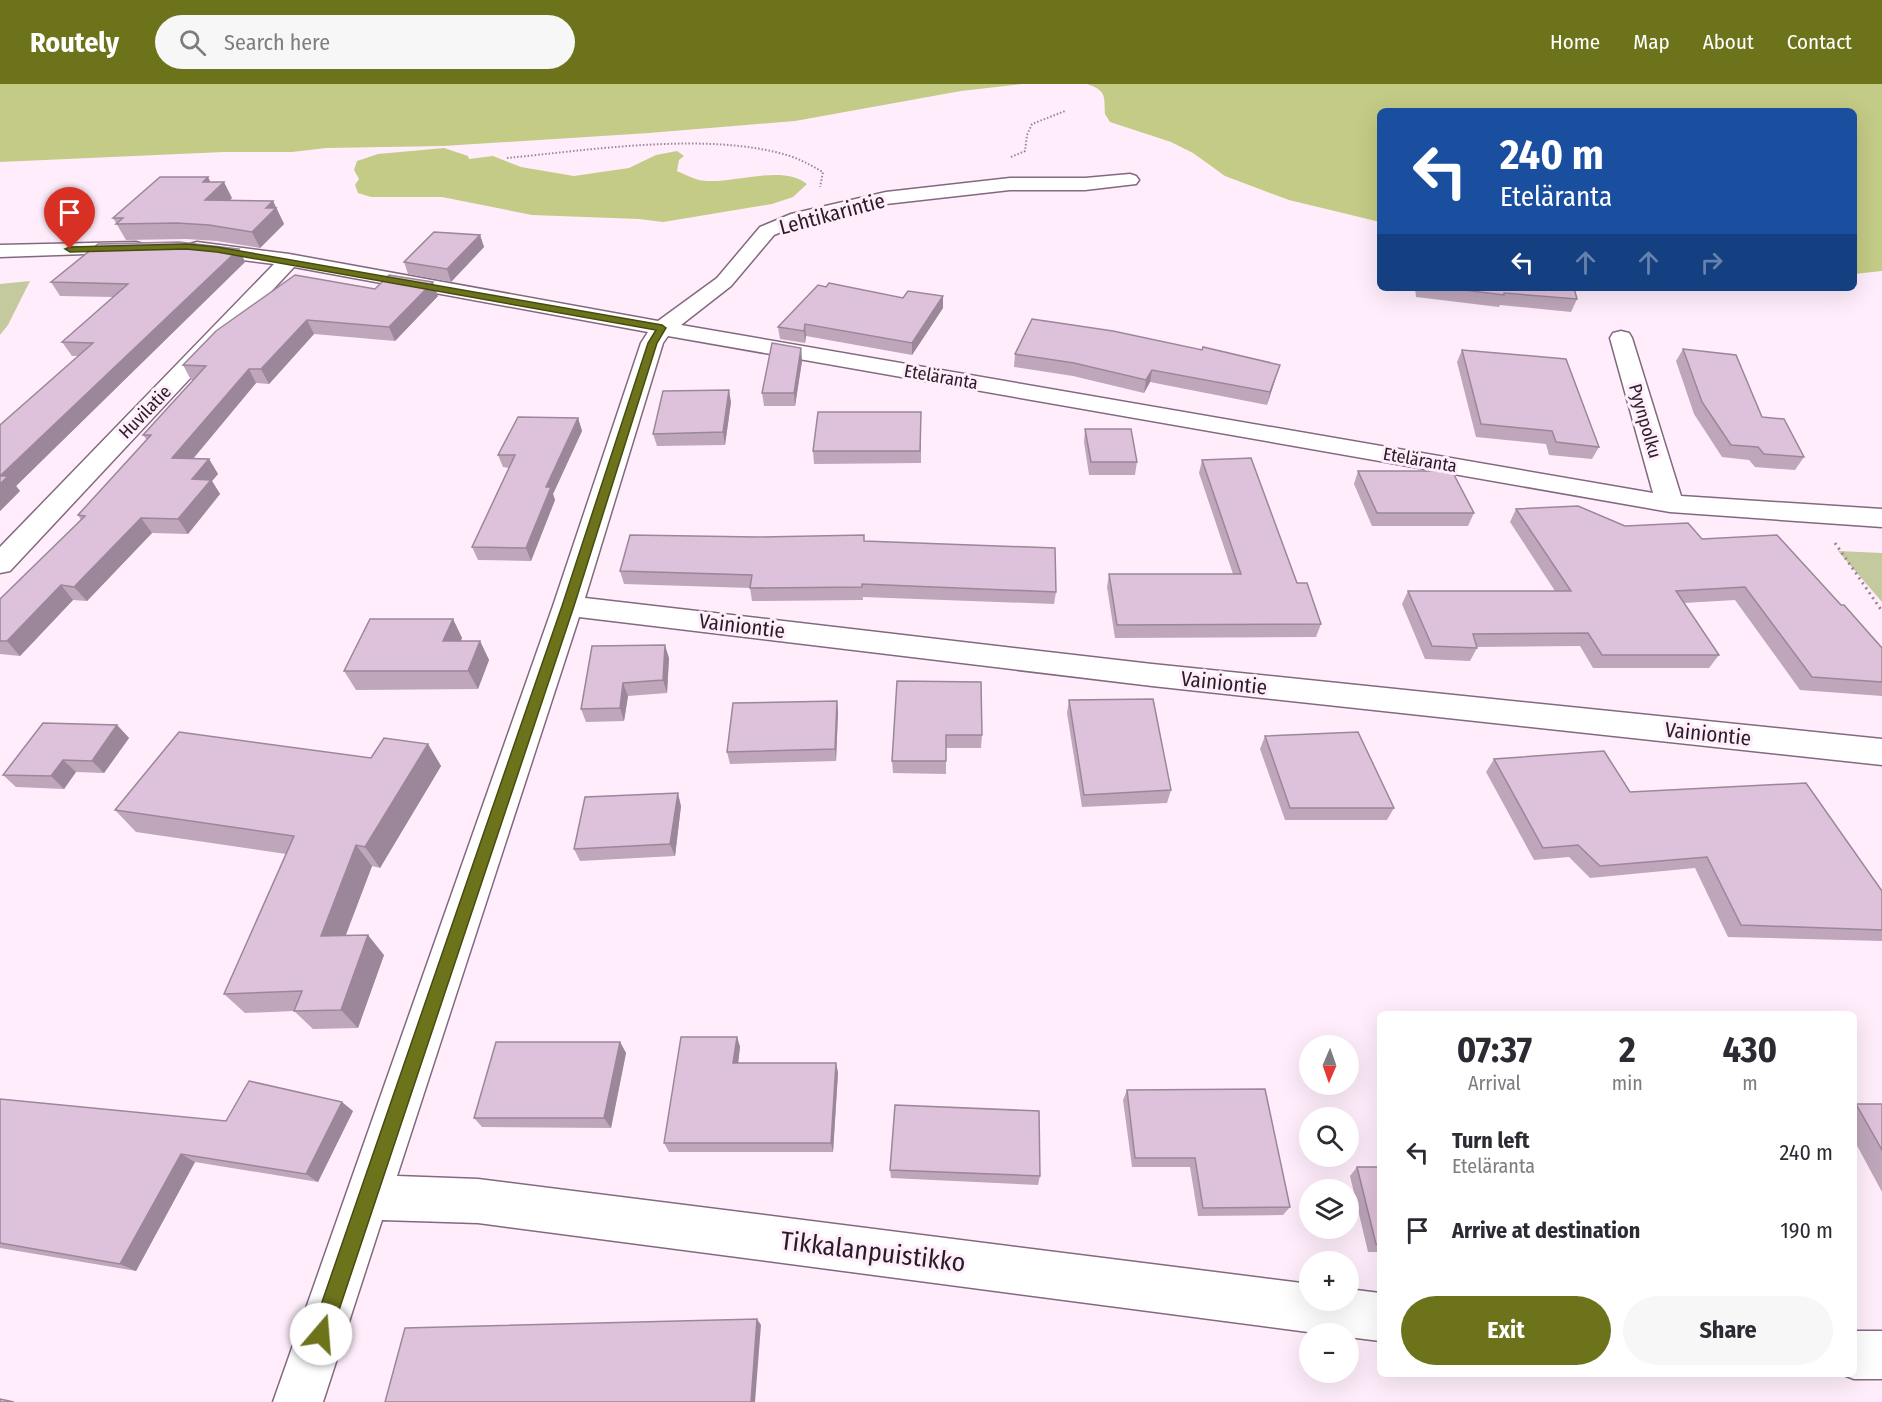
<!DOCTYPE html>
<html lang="en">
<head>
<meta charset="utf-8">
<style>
	body { margin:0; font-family:"Fira Sans Condensed",sans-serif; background:#f7f7f7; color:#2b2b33; height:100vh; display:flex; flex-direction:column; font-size:22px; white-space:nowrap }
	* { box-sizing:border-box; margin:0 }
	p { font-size:20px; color:#7c7c81 }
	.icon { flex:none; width:33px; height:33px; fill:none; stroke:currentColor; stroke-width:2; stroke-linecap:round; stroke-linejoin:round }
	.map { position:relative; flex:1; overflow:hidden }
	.panel { position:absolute; left:1377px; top:927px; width:480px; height:366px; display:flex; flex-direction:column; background:#fff; border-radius:9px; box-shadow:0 6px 24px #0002 }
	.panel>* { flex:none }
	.guide { position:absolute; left:1377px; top:24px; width:480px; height:183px; border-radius:9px; box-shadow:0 6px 24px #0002; background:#1a4fa0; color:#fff; overflow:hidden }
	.needle { width:39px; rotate:182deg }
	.fabs { position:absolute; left:1299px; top:951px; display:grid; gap:12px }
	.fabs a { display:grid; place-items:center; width:60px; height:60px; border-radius:50%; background:#fff; box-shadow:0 6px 24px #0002; font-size:30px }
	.pin { position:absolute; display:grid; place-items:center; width:51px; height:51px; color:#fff; margin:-62px -26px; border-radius:50% 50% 50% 0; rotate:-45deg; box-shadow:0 0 6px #0007 }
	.pin .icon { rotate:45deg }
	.me { position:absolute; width:66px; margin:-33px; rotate:18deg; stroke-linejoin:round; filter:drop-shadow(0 0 4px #0008) }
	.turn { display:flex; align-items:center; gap:21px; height:126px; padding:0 24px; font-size:27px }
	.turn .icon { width:78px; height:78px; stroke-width:2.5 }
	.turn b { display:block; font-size:42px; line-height:51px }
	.lanes { display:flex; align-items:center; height:57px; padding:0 24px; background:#0003; justify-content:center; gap:30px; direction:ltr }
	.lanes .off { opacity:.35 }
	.eta { display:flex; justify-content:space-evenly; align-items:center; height:102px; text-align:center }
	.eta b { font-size:36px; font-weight:700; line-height:42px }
	.button { display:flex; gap:12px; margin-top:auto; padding:12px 24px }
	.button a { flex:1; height:69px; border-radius:36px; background:#6d731b; color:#fff; font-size:24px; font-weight:700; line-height:69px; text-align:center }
	.button a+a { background:#f7f7f7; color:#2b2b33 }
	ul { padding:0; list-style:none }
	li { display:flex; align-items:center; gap:18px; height:78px; padding:0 24px }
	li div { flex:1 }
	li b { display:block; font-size:22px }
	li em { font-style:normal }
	header { display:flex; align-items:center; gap:36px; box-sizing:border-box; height:84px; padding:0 30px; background:#6d731b; color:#fff }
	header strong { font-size:28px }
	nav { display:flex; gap:33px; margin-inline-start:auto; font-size:21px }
	.search { width:420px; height:54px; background:#f7f7f7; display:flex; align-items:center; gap:15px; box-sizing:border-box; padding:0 21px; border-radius:33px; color:#7c7c81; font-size:22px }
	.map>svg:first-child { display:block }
	.green { fill:#c4c99e }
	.water { fill:#c4cb86 }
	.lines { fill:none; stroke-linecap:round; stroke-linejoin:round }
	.minor-casing { stroke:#83697f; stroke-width:3 }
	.path-far1 { stroke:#978894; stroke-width:2; stroke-dasharray:1.5 2; stroke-linecap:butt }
	.path { stroke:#978894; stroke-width:3; stroke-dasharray:2 4; stroke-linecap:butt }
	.minor { fill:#fff; fill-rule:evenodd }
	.wall { fill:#bfa6bb }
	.shaded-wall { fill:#9b8799 }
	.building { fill:#dec1da; stroke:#9b8799; stroke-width:1.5 }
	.route { fill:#6d731b; stroke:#474b12; stroke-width:1.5 }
	.labels { text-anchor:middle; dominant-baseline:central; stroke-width:6; stroke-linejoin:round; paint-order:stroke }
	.far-street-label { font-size:18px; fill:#281d27; stroke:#ffedfc }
	.street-label { font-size:21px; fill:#281d27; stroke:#ffedfc }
	.near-street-label { font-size:26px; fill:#281d27; stroke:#ffedfc }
</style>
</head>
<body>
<header>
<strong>Routely</strong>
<div class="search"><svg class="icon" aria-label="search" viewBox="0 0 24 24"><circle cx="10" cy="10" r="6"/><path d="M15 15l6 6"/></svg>Search here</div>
<nav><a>Home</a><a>Map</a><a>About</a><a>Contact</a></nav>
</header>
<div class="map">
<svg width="1882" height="1318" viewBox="0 0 1882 1318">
	<rect width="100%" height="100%" fill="#ffedfc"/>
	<path class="green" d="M30,197L8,241L0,251V200Z
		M1838,467L1882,469V518Z"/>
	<path class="water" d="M0,0H1022L961,7L795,37L649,49L443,62L326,64L292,68H224L0,78Z
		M1087,0H1882V187L1854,190V27H1380V138L1289,116L1225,92L1193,69L1171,58L1110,38L1105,30C1104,12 1107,7 1087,0Z
		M444,64L468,72L469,75L493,72L521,83L574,92L629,84L656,71L677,67L684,72L679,76L677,87C684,90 692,94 699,96C729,102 782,79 807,100L793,113L772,120L663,138L639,135L532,131L442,113H371L358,109L355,101L359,95L354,86L357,77L378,70Z"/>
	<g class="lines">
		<g class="minor-casing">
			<path id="minor" d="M1130,90L1136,92L1139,96L1136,100L1085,106H1010L886,120L804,138L774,151L731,202L681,241L1653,409L1610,254L1613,249L1621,247L1629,249L1632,254L1681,412L1882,425V443L1670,428L668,252L663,259L585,514L1152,580L1882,655V681L1152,602L579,533L397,1092L478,1095L1310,1200V1216H1348V1205L1380,1209V1257L1348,1253V1250H1323L478,1139L382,1136L323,1318H273L553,522L641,259L648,248L294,183L10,487L0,489V463L274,180L197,170L190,168L187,164L190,160L197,158L289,170L658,237L717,194L760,143L791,130L886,108L1010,94H1085Z
				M136,158L143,160L146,164L143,168L0,173V161Z
				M1854,1247H1882V1295H1854L1841,1290H1854Z"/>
		</g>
		<path class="path-far1" d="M1011,73L1025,67L1027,51L1032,40L1065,27
			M507,74C591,66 710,47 790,72C802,76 812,82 823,88L820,103"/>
		<path class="path" d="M1835,459L1882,527"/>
		<use href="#minor" class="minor"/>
	</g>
	<path class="wall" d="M211,98L232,114L229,117H273L284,140L260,164L217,157L186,155L126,156L113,134Z
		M480,151L484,163L451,198L408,190L404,178Z
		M239,165L245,178L16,402L20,407L0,427L78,272H72L62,258L113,213L60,212L51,198Z
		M1415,204H1574L1577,215L1571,228L1500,221L1499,223L1416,213Z
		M375,205L438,212L395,257L314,250L269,300L256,299L193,375H209L218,390L212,397L220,410L188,450L152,449L87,517L73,516L20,572L0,570V515L81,436L78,431L147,356L143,351L194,296H191L183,281Z
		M943,224L912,271L806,252L805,259L780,255L778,243Z
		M801,264L802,277L795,322H764L762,309Z
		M1683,265L1762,333L1804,373L1795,386L1755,383L1749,376L1722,373L1694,330L1676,277Z
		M1462,266L1599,363L1592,375L1549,371L1546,360L1476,353L1457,278Z
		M1015,270L1276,293L1267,321L1150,298L1144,309L1073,292L1014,283Z
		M731,318L725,361L657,362L653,350Z
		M578,334L582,347L553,410L555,416L531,477L478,476L472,463L509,384L503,383L498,371Z
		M921,341V379L814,380L813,367Z
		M1085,345L1137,378L1135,391H1089L1084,358Z
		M1202,376L1297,499L1321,540L1316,553L1115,554L1107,503L1109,490H1233L1199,389Z
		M1358,387L1474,429L1468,442H1372L1354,400Z
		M1516,425L1702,455L1841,521L1882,564V612L1800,606L1735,516L1684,519L1719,571L1709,584H1593L1580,562L1477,563V564L1470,577L1425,575L1402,520L1408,507H1555L1510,438Z
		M865,457L1056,508L1054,520L863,513V516L752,517L750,504L624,500L620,487Z
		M453,535L462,554L460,557H480L489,576L478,605L356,606L344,587Z
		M592,562L669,574L667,609L628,612L624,637L586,638L581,625Z
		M897,597L982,651L981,664H946V690L893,689L892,677Z
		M1069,616L1171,706L1167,719L1082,723L1067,629Z
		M837,617L838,629L836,677L730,680L727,668Z
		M117,641L129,654L104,689L76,688L64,705L16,703L3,691Z
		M1265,652L1394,724L1387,736H1285L1260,665Z
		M428,660L441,682L380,784L372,782L346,851L384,871L358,944L313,945L294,927L245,929L224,910L286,770L136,748L115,726L371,674Z
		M1494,675L1630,708L1882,807V857L1728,853L1695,784L1590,794L1569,773L1534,776L1486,688Z
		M681,722L675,772L580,777L574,765Z
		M737,953L740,963L738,979H836L838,989L833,1068H669L664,1059Z
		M620,958L626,969L611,1044L482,1043L474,1034Z
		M1127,1006L1290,1123L1283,1131L1198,1132L1190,1083H1132L1123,1016Z
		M0,1015L226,1037L353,1027L318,1098L195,1078L136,1187L0,1164Z
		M1856,1020H1882V1108L1854,1056V1021Z
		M1357,1083H1380V1168H1368L1350,1092Z
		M890,1086L1040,1092L1038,1101L891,1094Z"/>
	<path class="shaded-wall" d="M208,93L215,107L224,98L232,114L213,132L205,116L203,98Z
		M273,117L284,140L260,164L252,148L266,124Z
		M480,151L484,163L451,198L447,185Z
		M239,165L245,178L16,402L20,407L0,427V392Z
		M433,198L438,212L395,257L389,243Z
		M943,212V224L912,271V259Z
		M307,236L314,250L269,300L261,285Z
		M805,240L806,252L805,259L804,247Z
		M801,264L802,277L795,322L794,309Z
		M1280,281L1276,293L1267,321L1270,308Z
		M249,285L256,299L181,389L172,374Z
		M1152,286L1150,298L1144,309L1146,296Z
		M729,306L731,318L725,361L723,348Z
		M578,334L582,347L553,410L555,416L531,477L526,464L546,403Z
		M209,375L218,390L212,397L220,410L188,450L178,435L192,395Z
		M141,434L152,449L87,517L74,503Z
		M61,501L73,516L20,572L7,557Z
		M453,535L462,554L453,576L443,557Z
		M480,557L489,576L478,605L468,587Z
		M665,561L669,574L667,609L663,596Z
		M623,599L628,612L624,637L620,624Z
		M837,617L838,629L836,677L835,665Z
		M117,641L129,654L104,689L92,677Z
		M428,660L441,682L380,784L365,763Z
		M63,676L76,688L64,705L51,692Z
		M678,709L681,722L675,772L670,760Z
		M356,761L372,782L338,871L321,852Z
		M368,851L384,871L358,944L341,926Z
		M737,953L740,963L737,989L733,979Z
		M620,958L626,969L611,1044L604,1034Z
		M836,979L838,989L833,1068L831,1059Z
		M342,1018L353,1027L318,1098L306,1090Z
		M181,1070L195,1078L136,1187L120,1180Z
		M757,1235L761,1241L755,1318H751Z"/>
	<path class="building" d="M160,93H208L203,98H224L205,116L273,117L266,124H276L252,148L209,141L177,139L116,140L123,134H113Z
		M434,148L480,151L447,185L404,178Z
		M179,158L239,165L0,392H8L0,400V341L93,259L62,258L128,200L51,198L98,160Z
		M295,191L375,205L389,191L433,198L389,243L307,236L261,285H249L172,374L209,375L192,395L211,396L178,435L141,434L74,503L61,501L7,557H0V515L85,432L78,431L151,351H143L206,282L183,281L216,247Z
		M829,199L903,214L908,207L943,212L912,259L805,240L804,247L778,243L818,201L826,203Z
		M1447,204H1574L1577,215L1504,209V211Z
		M1032,235L1113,247L1202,266L1203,263L1280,281L1270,308L1152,286L1146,296L1074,279L1015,270Z
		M772,259L801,264L794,309H762Z
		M1683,265L1736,271L1762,333L1784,335L1804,373L1764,370L1758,363L1731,361L1702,318Z
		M1462,266L1566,275L1599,363L1556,358L1552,347L1481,340Z
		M729,306L723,348L653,350L663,307Z
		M818,328H921L920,367H813Z
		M518,333L578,334L546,403H551L526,464L472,463L515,371H498Z
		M1085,345H1131L1137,378H1091Z
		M1251,374L1297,499H1307L1321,540L1117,541L1109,490H1241L1202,376Z
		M1358,387H1452L1474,429H1377Z
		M1578,422L1625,442L1688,439L1702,455L1777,451L1841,521H1844L1882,564V598L1812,593L1745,503L1676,507L1719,571H1602L1588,549L1473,550L1477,564L1432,562L1408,507H1571L1516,425Z
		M630,451L757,453L864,451V457L1055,464L1056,508L862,500V503L750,504L752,491L620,487Z
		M370,535H453L443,557H480L468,587H344Z
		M665,561L663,596L623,599L620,624L581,625L592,562Z
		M897,597L981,598L982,651H946V677H892Z
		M1153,615L1171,706L1084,711L1069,616Z
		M837,617L835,665L727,668L733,619Z
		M43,639L117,641L92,677L63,676L51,692L3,691Z
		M179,648L371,674L384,654L428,660L365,763L356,761L321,852L368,851L341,926L294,927L302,907L224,910L294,752L115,726Z
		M1358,648L1394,724H1290L1265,652Z
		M1604,667L1630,708L1806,699L1882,807V846L1741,841L1707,773L1600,782L1578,761L1543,764L1494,675Z
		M678,709L670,760L574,765L585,713Z
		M681,953H737L733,979H836L831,1059H664Z
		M496,958H620L604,1034H474Z
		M249,997L342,1018L306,1090L181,1070L120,1180L0,1159V1015L226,1037Z
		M1265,1005L1290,1123L1203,1124L1195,1074H1135L1127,1006Z
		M1856,1020H1882V1066Z
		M895,1021L1039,1027L1040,1092L890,1086Z
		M1357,1083H1380V1160H1376Z
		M757,1235L751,1318H385L405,1244Z
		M0,1315L14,1318H0Z"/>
	<path class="route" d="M186,160L217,163L662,241L666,244L657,259L574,522L331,1250L328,1257L321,1260L314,1257L311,1250L562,522L648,259L656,246L217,168L186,165L70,168L65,165L70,163Z"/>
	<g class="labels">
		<g class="far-street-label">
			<text transform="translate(941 293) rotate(10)">Eteläranta</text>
			<text transform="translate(145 328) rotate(-46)">Huvilatie</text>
			<text transform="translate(1645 337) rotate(74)">Pyynpolku</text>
			<text transform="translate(1420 376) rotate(10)">Eteläranta</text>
		</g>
		<g class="street-label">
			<text transform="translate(832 130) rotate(-15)">Lehtikarintie</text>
			<text transform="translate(742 542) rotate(7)">Vainiontie</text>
			<text transform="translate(1224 599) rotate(6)">Vainiontie</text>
			<text transform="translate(1708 650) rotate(6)">Vainiontie</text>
		</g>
		<g class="near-street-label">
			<text transform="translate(873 1168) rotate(7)">Tikkalanpuistikko</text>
		</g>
	</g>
</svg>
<div class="fabs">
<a><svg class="needle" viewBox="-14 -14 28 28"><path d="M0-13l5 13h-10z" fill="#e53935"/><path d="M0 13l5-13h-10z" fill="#7c7c81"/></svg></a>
<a><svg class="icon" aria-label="search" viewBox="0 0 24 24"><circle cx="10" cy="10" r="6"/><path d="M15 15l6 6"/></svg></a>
<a><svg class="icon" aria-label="layers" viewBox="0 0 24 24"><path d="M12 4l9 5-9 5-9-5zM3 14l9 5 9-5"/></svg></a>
<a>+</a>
<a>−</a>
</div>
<div class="pin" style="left:70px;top:165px;background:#d93025"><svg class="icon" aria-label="arrive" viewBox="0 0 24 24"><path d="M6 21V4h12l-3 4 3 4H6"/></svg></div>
<svg class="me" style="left:321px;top:1250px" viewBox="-20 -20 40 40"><circle r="19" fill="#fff"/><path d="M0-13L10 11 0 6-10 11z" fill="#6d731b"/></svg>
<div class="guide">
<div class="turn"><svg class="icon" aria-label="left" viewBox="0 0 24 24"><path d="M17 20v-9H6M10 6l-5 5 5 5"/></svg><div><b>240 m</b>Eteläranta</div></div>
<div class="lanes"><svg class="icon" aria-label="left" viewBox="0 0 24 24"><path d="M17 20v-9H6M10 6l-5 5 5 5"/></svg><svg class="icon off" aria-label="ahead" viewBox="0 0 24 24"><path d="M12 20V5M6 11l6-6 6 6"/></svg><svg class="icon off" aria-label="ahead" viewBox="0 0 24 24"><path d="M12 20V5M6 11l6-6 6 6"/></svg><svg class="icon off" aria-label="right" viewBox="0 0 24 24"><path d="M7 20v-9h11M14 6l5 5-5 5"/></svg></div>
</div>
<section class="panel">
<div class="eta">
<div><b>07:37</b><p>Arrival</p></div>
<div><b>2</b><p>min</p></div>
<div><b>430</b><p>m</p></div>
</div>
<ul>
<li><svg class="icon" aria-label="left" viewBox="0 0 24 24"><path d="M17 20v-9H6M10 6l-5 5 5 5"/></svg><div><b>Turn left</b><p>Eteläranta</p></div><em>240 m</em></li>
<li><svg class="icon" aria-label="arrive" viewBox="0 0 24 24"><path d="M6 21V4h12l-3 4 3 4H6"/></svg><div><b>Arrive at destination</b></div><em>190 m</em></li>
</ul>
<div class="button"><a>Exit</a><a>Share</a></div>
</section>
</div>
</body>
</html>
